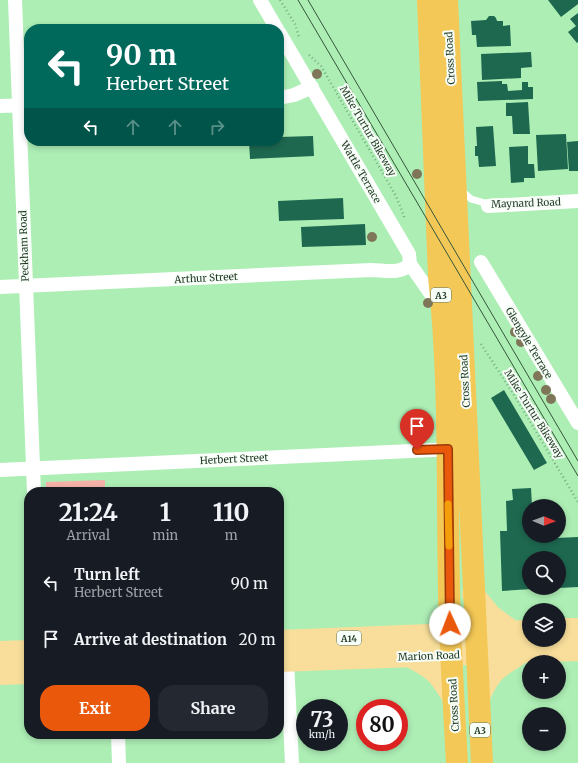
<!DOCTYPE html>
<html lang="en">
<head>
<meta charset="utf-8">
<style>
	body { margin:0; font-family:Merriweather,serif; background:#242831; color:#f1f3f6; height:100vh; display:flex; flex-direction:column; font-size:15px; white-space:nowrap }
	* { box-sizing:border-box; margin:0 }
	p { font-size:13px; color:#9ea1a6 }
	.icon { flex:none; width:22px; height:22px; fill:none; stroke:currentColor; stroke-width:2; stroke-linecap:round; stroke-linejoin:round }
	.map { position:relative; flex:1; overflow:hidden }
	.panel { position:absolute; left:24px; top:487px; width:260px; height:252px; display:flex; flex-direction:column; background:#171b24; border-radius:16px; box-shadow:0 2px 6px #0003 }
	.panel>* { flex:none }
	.guide { position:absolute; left:24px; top:24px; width:260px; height:122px; border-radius:16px; box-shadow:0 2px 6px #0003; background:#00695c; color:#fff; overflow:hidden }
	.needle { width:26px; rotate:91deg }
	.fabs { position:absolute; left:522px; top:499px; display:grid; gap:8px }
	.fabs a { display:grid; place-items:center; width:44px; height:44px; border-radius:50%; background:#171b24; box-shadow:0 2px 6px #0003; font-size:20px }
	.speed { position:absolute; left:296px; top:699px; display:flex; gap:8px; font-size:20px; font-weight:700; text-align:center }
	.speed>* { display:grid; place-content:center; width:52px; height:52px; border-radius:50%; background:#171b24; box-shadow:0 2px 6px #0003; line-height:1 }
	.speed small { font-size:10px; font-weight:400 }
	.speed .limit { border:6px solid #d22; background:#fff; color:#111 }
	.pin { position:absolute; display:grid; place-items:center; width:34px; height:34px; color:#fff; margin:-41px -17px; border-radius:50% 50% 50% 0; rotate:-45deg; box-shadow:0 0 4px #0007 }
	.pin .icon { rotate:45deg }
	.me { position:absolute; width:44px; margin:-22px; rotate:358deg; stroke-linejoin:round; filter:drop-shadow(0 0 3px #0008) }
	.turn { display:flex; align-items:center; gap:14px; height:84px; padding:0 16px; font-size:18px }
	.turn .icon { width:52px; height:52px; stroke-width:2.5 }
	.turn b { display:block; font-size:28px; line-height:34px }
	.lanes { display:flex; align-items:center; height:38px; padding:0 16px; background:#0003; justify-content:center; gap:20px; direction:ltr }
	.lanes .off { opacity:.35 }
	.eta { display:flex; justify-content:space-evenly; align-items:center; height:68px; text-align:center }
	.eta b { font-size:24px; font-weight:700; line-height:28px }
	.action { display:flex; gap:8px; margin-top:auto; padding:8px 16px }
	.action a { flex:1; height:46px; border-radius:16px; background:#ea580c; color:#fff; font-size:16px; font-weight:700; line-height:46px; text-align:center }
	.action a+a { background:#242831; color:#f1f3f6 }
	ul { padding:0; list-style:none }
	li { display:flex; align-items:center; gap:12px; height:56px; padding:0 16px }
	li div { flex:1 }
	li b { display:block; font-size:15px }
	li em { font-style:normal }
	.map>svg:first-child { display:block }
	.green { fill:#f6b2a8 }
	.building { fill:#1e6850 }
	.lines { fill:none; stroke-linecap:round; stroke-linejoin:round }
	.path { stroke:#7aad81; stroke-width:2.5; stroke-dasharray:1 3; stroke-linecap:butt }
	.lane { stroke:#fff; stroke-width:7 }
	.street { stroke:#fff; stroke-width:14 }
	.primary { stroke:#f8de9a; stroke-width:22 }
	.highway { stroke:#f4c856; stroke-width:22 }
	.tram { stroke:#36563a; stroke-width:1 }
	.tree { fill:#7f765a }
	.route-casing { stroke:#983908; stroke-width:10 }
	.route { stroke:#ea580c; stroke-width:7 }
	.slow { stroke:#f59e0b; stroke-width:7 }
	.labels { text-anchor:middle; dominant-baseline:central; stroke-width:4; stroke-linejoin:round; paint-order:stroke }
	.shield { fill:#f8fef8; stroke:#5f7362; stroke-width:1 }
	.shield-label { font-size:9px; font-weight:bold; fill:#1e3822 }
	.street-label { font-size:10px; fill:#1e3822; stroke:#f8fef8 }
</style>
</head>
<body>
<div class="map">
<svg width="578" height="763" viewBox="0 0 578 763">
	<rect width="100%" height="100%" fill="#adeeb5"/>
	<path class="green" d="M105,480V492H46V482Z"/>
	<path class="building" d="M548,0H578V4L561,17Z
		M578,13V42L577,43L568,32L576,26L570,19Z
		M489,16H494L496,18L497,21H503V26L510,25L511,46L477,47L476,35H472L471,21L486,20Z
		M531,52L532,67L521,68V78L482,80L481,54Z
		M502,81V84H507L508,91L522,90V82H528V87H533V99L478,101L477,82Z
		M528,102L530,134H513L512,116H506V103Z
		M493,126L496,166L479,167L478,156H475V146H477L476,127Z
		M566,134L568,169L538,171L536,135Z
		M313,136L314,156L250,159L249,141H279V137Z
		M578,141V171H569L567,142Z
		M528,146V164H534L535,178H524V182L511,183L509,147Z
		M343,198L344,219L279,221L278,201Z
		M365,224L366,245L302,247L301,227Z
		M504,390L547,463L534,470L491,398Z
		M531,488L532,506H529V536H533L534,539L578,537V587L559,588V558H529V588L532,589L502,591L500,531H507L506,501L513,500L512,489Z"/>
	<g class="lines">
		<path class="path" d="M280,0L295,24L299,37
			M309,55L321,66L396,196L405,219
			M481,344L516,398L578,502"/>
		<path class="lane" d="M461,190L471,199L485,203L488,206"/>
		<path class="street" d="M15,0L34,492
			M260,0L277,29
			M279,32L409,254L410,264L440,307
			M279,98L294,95L312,87
			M0,106L29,105
			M488,206L578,201
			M481,262L578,423
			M0,287L371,270C384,270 400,275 410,264
			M0,470L455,449
			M287,661L292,763
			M118,734L119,763"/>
		<path class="primary" d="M473,594L491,616L513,632
			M559,629H578
			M279,641L529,631
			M0,652L29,651
			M411,657C436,670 438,673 453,697
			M279,661L578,650
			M0,674L29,673
			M479,697C491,670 497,668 521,653"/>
		<path class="highway" d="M428,0L439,276C450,380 447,486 449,591C450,648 454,706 457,763
			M447,0L482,763"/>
		<path class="tram" d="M298,0L578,476
			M308,0L578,461"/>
	</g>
	<g class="tree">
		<circle cx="317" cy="74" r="5"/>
		<circle cx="417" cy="174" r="5"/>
		<circle cx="372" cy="237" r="5"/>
		<circle cx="428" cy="303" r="5"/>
		<circle cx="515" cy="332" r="5"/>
		<circle cx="521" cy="342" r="5"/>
		<circle cx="538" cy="376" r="5"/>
		<circle cx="546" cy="390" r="5"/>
		<circle cx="551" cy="399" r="5"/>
	</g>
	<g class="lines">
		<g class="route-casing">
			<path id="route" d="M417,450L448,449L450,624"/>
		</g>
		<use href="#route" class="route"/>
		<path class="slow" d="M448,504L449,546"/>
	</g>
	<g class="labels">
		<g class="shield">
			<rect x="431" y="288" width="20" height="14" rx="3"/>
			<rect x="337" y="631" width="24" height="14" rx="3"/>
			<rect x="470" y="723" width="20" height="14" rx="3"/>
		</g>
		<g class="shield-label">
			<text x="441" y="295">A3</text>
			<text x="349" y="638">A14</text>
			<text x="480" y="730">A3</text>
		</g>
		<g class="street-label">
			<text transform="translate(450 58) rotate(-93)">Cross Road</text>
			<text transform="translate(368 131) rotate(60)">Mike Turtur Bikeway</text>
			<text transform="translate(361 172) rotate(60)">Wattle Terrace</text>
			<text transform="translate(526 203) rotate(-2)">Maynard Road</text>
			<text transform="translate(24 246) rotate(-92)">Peckham Road</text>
			<text transform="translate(206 278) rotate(-3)">Arthur Street</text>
			<text transform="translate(529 343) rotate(59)">Glengyle Terrace</text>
			<text transform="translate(465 381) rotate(-93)">Cross Road</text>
			<text transform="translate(534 414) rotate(58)">Mike Turtur Bikeway</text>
			<text transform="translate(234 459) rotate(-3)">Herbert Street</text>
			<text transform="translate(429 656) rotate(-2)">Marion Road</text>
			<text transform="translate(454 705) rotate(-93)">Cross Road</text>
		</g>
	</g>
</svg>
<div class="fabs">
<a><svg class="needle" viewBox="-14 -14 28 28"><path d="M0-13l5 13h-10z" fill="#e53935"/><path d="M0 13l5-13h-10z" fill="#9ea1a6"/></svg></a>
<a><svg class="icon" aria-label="search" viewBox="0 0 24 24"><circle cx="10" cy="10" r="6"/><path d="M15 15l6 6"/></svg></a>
<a><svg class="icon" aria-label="layers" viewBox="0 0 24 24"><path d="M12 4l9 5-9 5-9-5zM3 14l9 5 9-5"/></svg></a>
<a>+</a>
<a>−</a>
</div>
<div class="speed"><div>73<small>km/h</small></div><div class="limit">80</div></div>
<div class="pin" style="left:417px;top:450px;background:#d93025"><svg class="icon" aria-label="arrive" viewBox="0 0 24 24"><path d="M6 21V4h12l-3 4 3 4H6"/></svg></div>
<svg class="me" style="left:450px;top:624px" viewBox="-20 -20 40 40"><circle r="19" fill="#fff"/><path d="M0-13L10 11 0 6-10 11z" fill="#ea580c"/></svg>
<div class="guide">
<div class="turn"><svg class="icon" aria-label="left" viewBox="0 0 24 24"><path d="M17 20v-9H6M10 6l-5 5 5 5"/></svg><div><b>90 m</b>Herbert Street</div></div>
<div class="lanes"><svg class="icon" aria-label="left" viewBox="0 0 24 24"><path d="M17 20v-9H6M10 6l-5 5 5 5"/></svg><svg class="icon off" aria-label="ahead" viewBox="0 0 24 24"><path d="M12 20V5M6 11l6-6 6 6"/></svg><svg class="icon off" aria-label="ahead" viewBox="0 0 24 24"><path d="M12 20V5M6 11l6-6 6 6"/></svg><svg class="icon off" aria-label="right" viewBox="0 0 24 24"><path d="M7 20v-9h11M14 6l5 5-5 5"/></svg></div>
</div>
<section class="panel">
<div class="eta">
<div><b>21:24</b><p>Arrival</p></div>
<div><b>1</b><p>min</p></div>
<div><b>110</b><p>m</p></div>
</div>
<ul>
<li><svg class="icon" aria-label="left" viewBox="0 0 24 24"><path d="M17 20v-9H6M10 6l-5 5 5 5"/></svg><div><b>Turn left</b><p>Herbert Street</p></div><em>90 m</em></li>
<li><svg class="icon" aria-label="arrive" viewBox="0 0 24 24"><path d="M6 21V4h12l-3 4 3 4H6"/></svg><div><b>Arrive at destination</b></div><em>20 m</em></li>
</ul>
<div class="action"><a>Exit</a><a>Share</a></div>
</section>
</div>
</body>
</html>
